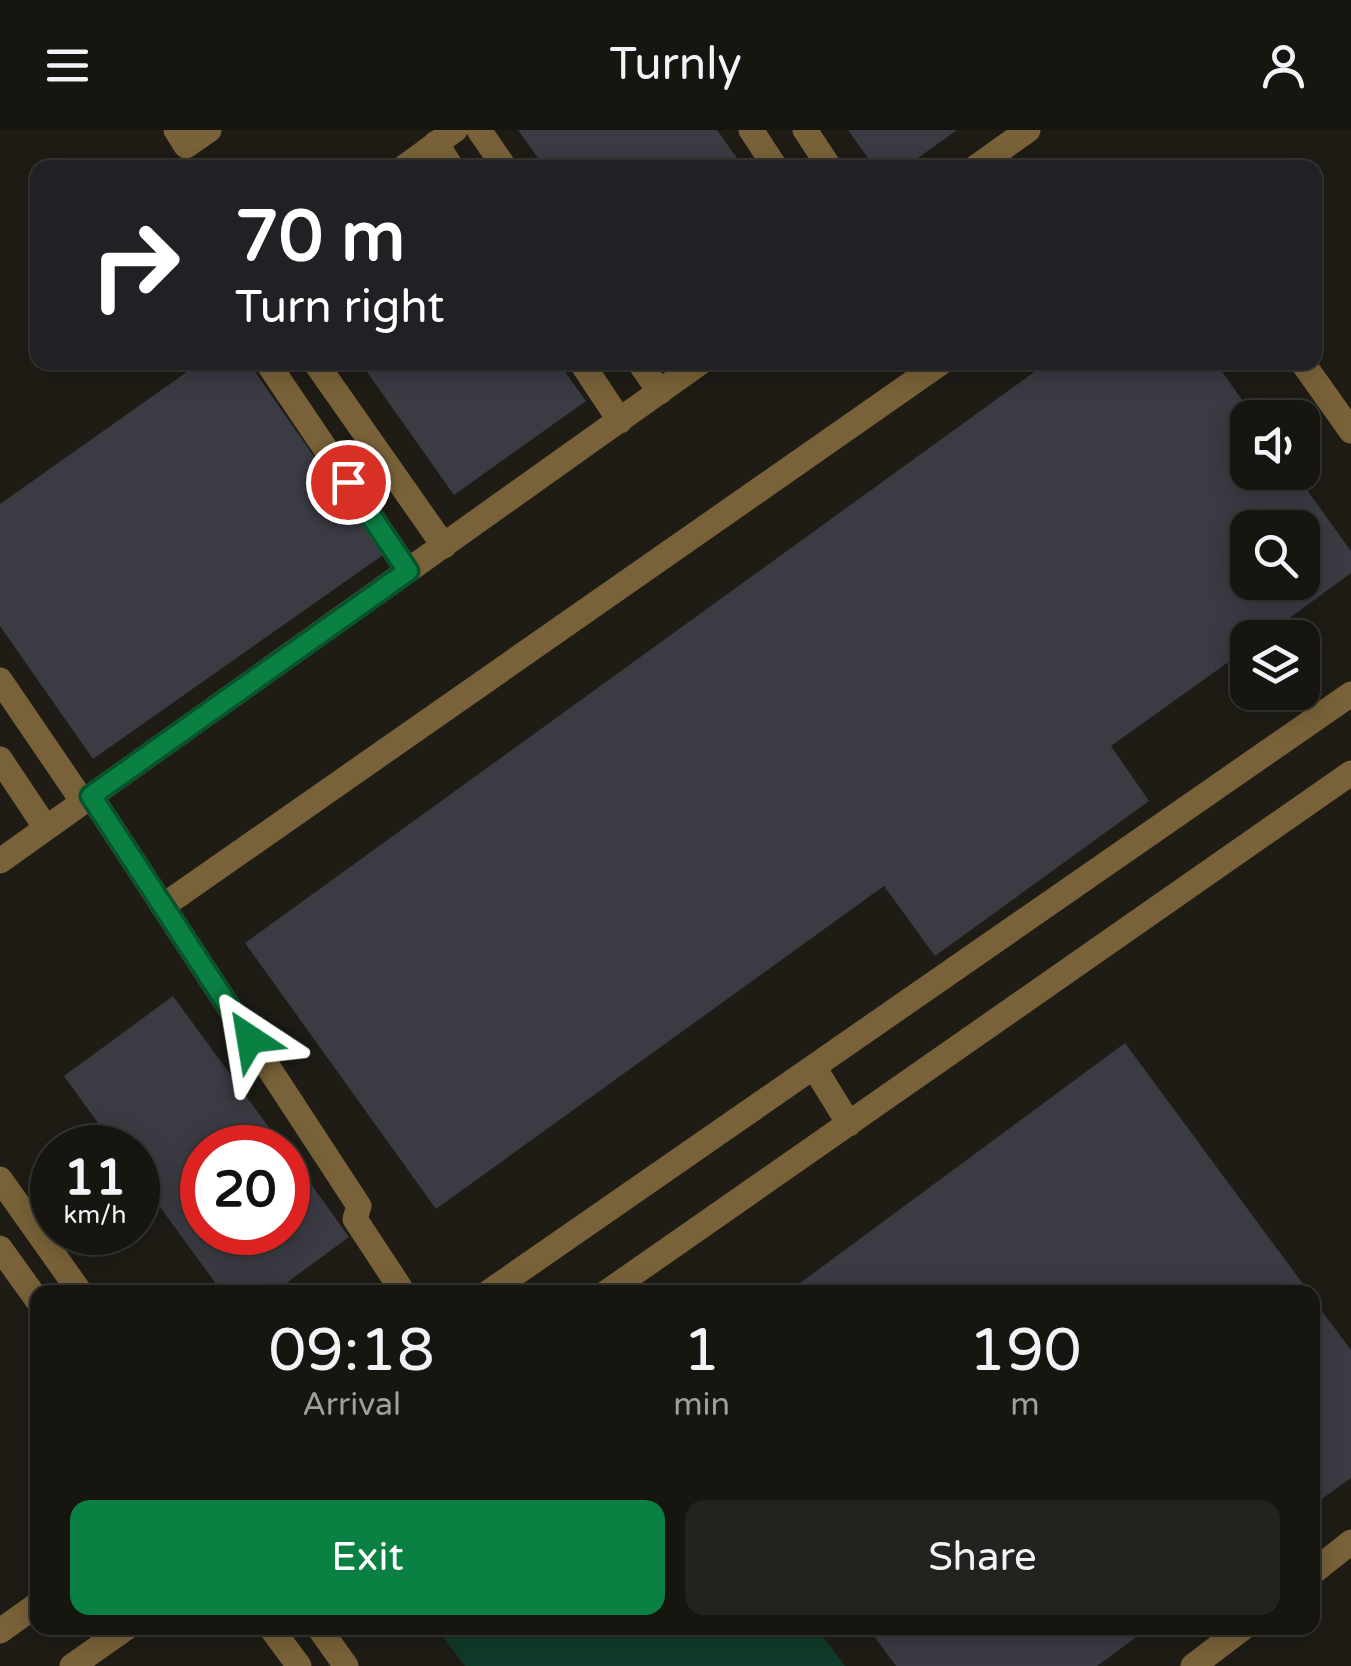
<!DOCTYPE html>
<html lang="en">
<head>
<meta charset="utf-8">
<style>
	body { margin:0; font-family:"Varela Round",sans-serif; background:#23221e; color:#f1f3f6; height:100vh; display:flex; flex-direction:column; font-size:38px; white-space:nowrap }
	* { box-sizing:border-box; margin:0 }
	p { font-size:32px; color:#9e9f9f }
	.icon { flex:none; width:55px; height:55px; fill:none; stroke:currentColor; stroke-width:2; stroke-linecap:round; stroke-linejoin:round }
	.map { position:relative; flex:1; overflow:hidden }
	.side { position:absolute; left:30px; top:1155px; width:1290px; height:350px; display:flex; flex-direction:column; background:#161510; border-radius:20px; box-shadow:0 5px 25px #0003,0 0 0 2px #353430 }
	.side>* { flex:none }
	.guide { position:absolute; left:30px; top:30px; width:1292px; height:210px; border-radius:20px; box-shadow:0 5px 25px #0003,0 0 0 2px #353430; background:#202124; color:#fff; overflow:hidden }
	.tools { position:absolute; left:1230px; top:270px; display:grid; gap:20px }
	.tools a { display:grid; place-items:center; width:90px; height:90px; border-radius:20px; background:#161510; box-shadow:0 5px 25px #0003,0 0 0 2px #353430; font-size:50px }
	.speed { position:absolute; left:30px; top:995px; display:flex; gap:20px; font-size:50px; font-weight:700; text-align:center }
	.speed>* { display:grid; place-content:center; width:130px; height:130px; border-radius:50%; background:#161510; box-shadow:0 5px 25px #0003,0 0 0 2px #353430; line-height:1 }
	.speed small { font-size:25px; font-weight:400 }
	.speed .limit { border:15px solid #d22; background:#fff; color:#111 }
	.pin { position:absolute; display:grid; place-items:center; width:85px; height:85px; color:#fff; margin:-42px; border:5px solid #fff; border-radius:50%; box-shadow:0 2px 10px #0007 }
	.me { position:absolute; width:110px; margin:-55px; rotate:327deg; stroke-linejoin:round; filter:drop-shadow(0 0 8px #0008) }
	.turn { display:flex; align-items:center; gap:35px; height:210px; padding:0 40px; font-size:45px }
	.turn .icon { width:130px; height:130px; stroke-width:2.5 }
	.turn b { display:block; font-size:70px; line-height:85px }
	.eta { display:flex; justify-content:space-evenly; align-items:center; height:170px; text-align:center }
	.eta b { font-size:60px; font-weight:600; line-height:70px }
	.cta { display:flex; gap:20px; margin-top:auto; padding:20px 40px }
	.cta a { flex:1; height:115px; border-radius:20px; background:#0b8043; color:#fff; font-size:40px; font-weight:600; line-height:115px; text-align:center }
	.cta a+a { background:#23221e; color:#f1f3f6 }
	header { display:flex; justify-content:space-between; align-items:center; height:130px; padding:0 40px; background:#161510; font-size:45px; font-weight:600 }
	.map>svg:first-child { display:block }
	.green { fill:#103a29 }
	.building { fill:#3a3b43; fill-rule:evenodd }
	.lines { fill:none; stroke-linecap:round; stroke-linejoin:round }
	.minor { stroke:#796239; stroke-width:25 }
	.route-casing { stroke:#07532c; stroke-width:25 }
	.route { stroke:#0b8043; stroke-width:18 }
</style>
</head>
<body>
<header><svg class="icon" aria-label="menu" viewBox="0 0 24 24"><path d="M4 6h16M4 12h16M4 18h16"/></svg>Turnly<svg class="icon" aria-label="person" viewBox="0 0 24 24"><circle cx="12" cy="8" r="4"/><path d="M4 21q1-7 8-7t8 7"/></svg></header>
<div class="map">
<svg width="1351" height="1536" viewBox="0 0 1351 1536">
	<rect width="100%" height="100%" fill="#1e1c15"/>
	<path class="green" d="M436,1498H817L845,1536H465Z"/>
	<path class="building" d="M518,0H717L744,38H545Z
		M848,0H957L904,38H875Z
		M201,232H248L383,425L93,629L0,496V374Z
		M360,232H558L586,271L454,365Z
		M1048,232H1215L1255,288H1248V342H1294L1351,421V443L1262,508H1248V518L1111,616L1149,671L935,826L884,756L436,1079L245,813ZM1248,398H1302V452H1248Z
		M173,866L284,1018H202V1102H288V1022L349,1107L274,1162H222L138,1047V1018H116L64,946Z
		M1125,913L1309,1162H788Z
		M1312,1168L1351,1220V1348L1312,1376Z
		M868,1498H1149L1097,1536H896Z"/>
	<g class="lines">
		<path class="minor" d="M176,0L186,16L209,0
			M479,0L505,38
			M751,0L776,38
			M805,0L830,38
			M436,13L452,38
			M403,38L455,0
			M975,38L1028,0
			M267,232L408,441
			M315,232L444,416
			M581,232L620,291
			M639,232L660,262
			M1302,232L1351,301
			M0,550L83,672
			M0,629L46,698
			M91,666L359,1076L355,1089L403,1162
			M0,731L701,232
			M163,776L942,232
			M814,937L849,994
			M0,1049L80,1162
			M0,1118L38,1171
			M489,1162L1351,564
			M607,1162L1351,643
			M1312,1443L1351,1412
			M271,1498L299,1536
			M319,1498L346,1536
			M0,1501L38,1474
			M72,1536L126,1498
			M1193,1536L1243,1498"/>
	</g>
	<g class="lines">
		<g class="route-casing">
			<path id="route" d="M250,909L91,666L408,441L348,352"/>
		</g>
		<use href="#route" class="route"/>
	</g>
</svg>
<div class="tools">
<a><svg class="icon" aria-label="sound" viewBox="0 0 24 24"><path d="M4 9h4l5-4v14l-5-4H4zM17 9q2 3 0 6"/></svg></a>
<a><svg class="icon" aria-label="search" viewBox="0 0 24 24"><circle cx="10" cy="10" r="6"/><path d="M15 15l6 6"/></svg></a>
<a><svg class="icon" aria-label="layers" viewBox="0 0 24 24"><path d="M12 4l9 5-9 5-9-5zM3 14l9 5 9-5"/></svg></a>
</div>
<div class="speed"><div>11<small>km/h</small></div><div class="limit">20</div></div>
<div class="pin" style="left:348px;top:352px;background:#d93025"><svg class="icon" aria-label="arrive" viewBox="0 0 24 24"><path d="M6 21V4h12l-3 4 3 4H6"/></svg></div>
<svg class="me" style="left:250px;top:909px" viewBox="-20 -20 40 40"><path d="M0-17L14 15 0 8-14 15z" fill="#0b8043" stroke="#fff" stroke-width="4"/></svg>
<div class="guide">
<div class="turn"><svg class="icon" aria-label="right" viewBox="0 0 24 24"><path d="M7 20v-9h11M14 6l5 5-5 5"/></svg><div><b>70 m</b>Turn right</div></div>
</div>
<section class="side">
<div class="eta">
<div><b>09:18</b><p>Arrival</p></div>
<div><b>1</b><p>min</p></div>
<div><b>190</b><p>m</p></div>
</div>
<div class="cta"><a>Exit</a><a>Share</a></div>
</section>
</div>
</body>
</html>
